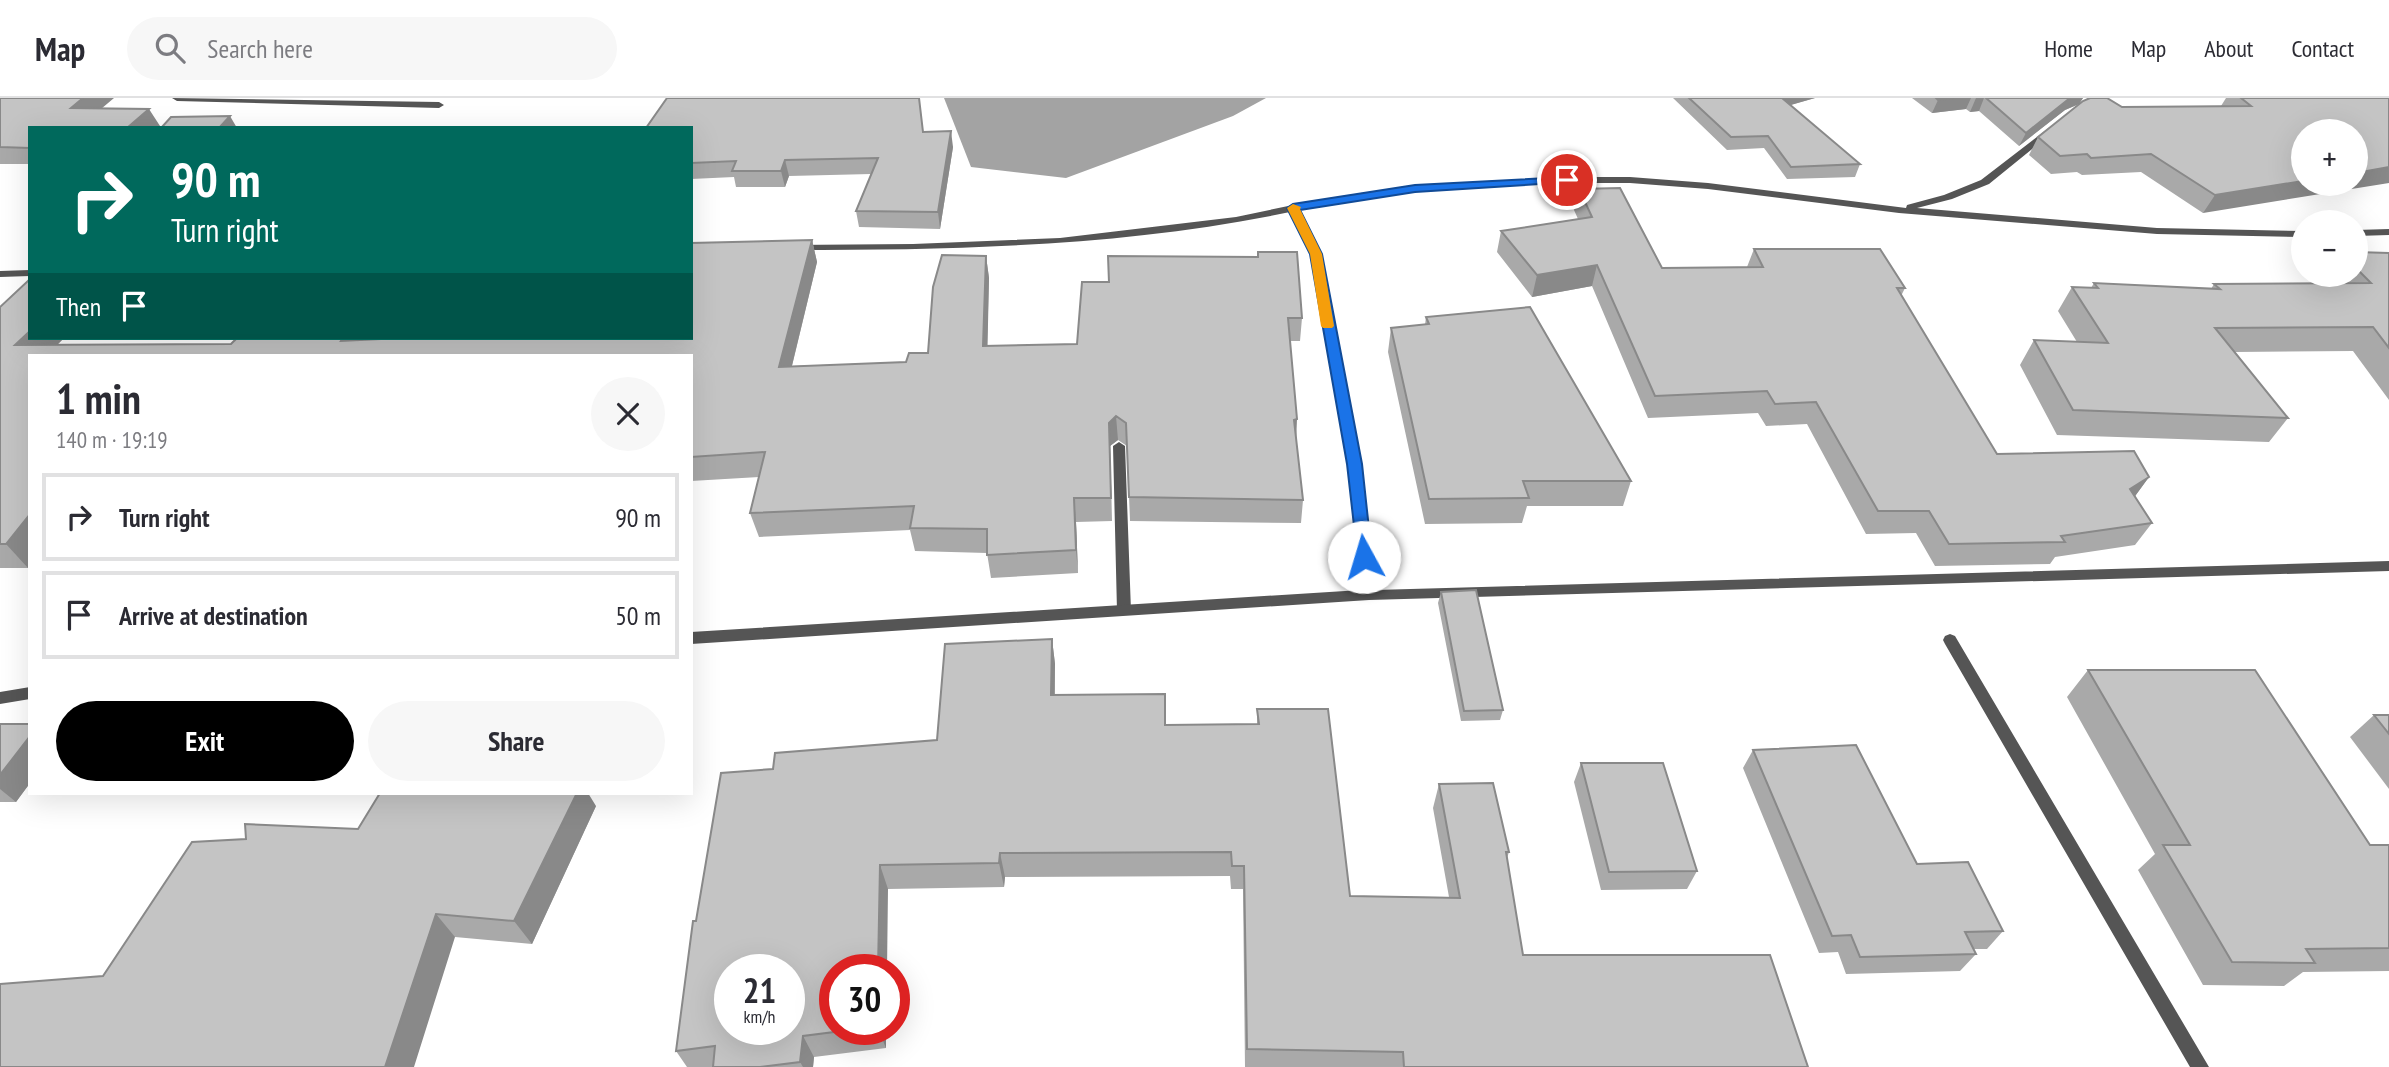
<!DOCTYPE html>
<html lang="en">
<head>
<meta charset="utf-8">
<style>
	body { margin:0; font-family:"PT Sans Narrow",sans-serif; background:#f7f7f7; color:#2b2b33; height:100vh; display:flex; flex-direction:column; font-size:26px; white-space:nowrap }
	* { box-sizing:border-box; margin:0 }
	p { font-size:23px; color:#7c7c81 }
	.icon { flex:none; width:38px; height:38px; fill:none; stroke:currentColor; stroke-width:2; stroke-linecap:round; stroke-linejoin:round }
	.map { position:relative; flex:1; overflow:hidden }
	.sheet { position:absolute; left:28px; top:256px; width:665px; height:441px; display:flex; flex-direction:column; background:#fff; border-radius:0px; box-shadow:0 7px 28px #0002 }
	.sheet>* { flex:none }
	.hud { position:absolute; left:28px; top:28px; width:665px; height:214px; border-radius:0px; box-shadow:0 7px 28px #0002; background:#00695c; color:#fff; overflow:hidden }
	.fabs { position:absolute; left:2291px; top:21px; display:grid; gap:14px }
	.fabs a { display:grid; place-items:center; width:77px; height:77px; border-radius:50%; background:#fff; box-shadow:0 7px 28px #0002; font-size:35px }
	.speed { position:absolute; left:714px; top:856px; display:flex; gap:14px; font-size:35px; font-weight:700; text-align:center }
	.speed>* { display:grid; place-content:center; width:91px; height:91px; border-radius:50%; background:#fff; box-shadow:0 7px 28px #0002; line-height:1 }
	.speed small { font-size:18px; font-weight:400 }
	.speed .limit { border:10px solid #d22; background:#fff; color:#111 }
	.pin { position:absolute; display:grid; place-items:center; width:60px; height:60px; color:#fff; margin:-30px; border:4px solid #fff; border-radius:50%; box-shadow:0 2px 7px #0007 }
	.me { position:absolute; width:77px; margin:-38px; rotate:354deg; stroke-linejoin:round; filter:drop-shadow(0 0 5px #0008) }
	.turn { display:flex; align-items:center; gap:24px; height:147px; padding:0 28px; font-size:32px }
	.turn .icon { width:91px; height:91px; stroke-width:2.5 }
	.turn b { display:block; font-size:49px; line-height:60px }
	.then { display:flex; align-items:center; height:66px; padding:0 28px; background:#0003; gap:14px; font-size:26px }
	.round { display:grid; place-items:center; flex:none; width:74px; height:74px; border-radius:37px; background:#f7f7f7 }
	.overview { display:flex; align-items:center; justify-content:space-between; height:119px; padding:0 28px }
	h1 { font-size:42px; font-weight:700; line-height:52px }
	.action { display:flex; gap:14px; margin-top:auto; padding:14px 28px }
	.action a { flex:1; height:80px; border-radius:42px; background:#000; color:#fff; font-size:28px; font-weight:700; line-height:80px; text-align:center }
	.action a+a { background:#f7f7f7; color:#2b2b33 }
	ul { padding:0; list-style:none }
	li { display:flex; align-items:center; gap:21px; height:88px; margin:0 14px 10px; padding:0 14px; border:4px solid #e1e1e2; border-radius:0px }
	li div { flex:1 }
	li b { display:block; font-size:26px }
	li em { font-style:normal }
	header { display:flex; align-items:center; gap:42px; box-sizing:border-box; height:98px; padding:0 35px; background:#fff; border-bottom:2px solid #e1e1e2 }
	header strong { font-size:33px }
	nav { display:flex; gap:38px; margin-inline-start:auto; font-size:24px }
	.search { width:490px; height:63px; background:#f7f7f7; display:flex; align-items:center; gap:18px; box-sizing:border-box; padding:0 24px; border-radius:38px; color:#7c7c81; font-size:26px }
	.map>svg:first-child { display:block }
	.water { fill:#a3a3a3 }
	.lines { fill:none; stroke-linecap:round; stroke-linejoin:round }
	.lane { fill:#555; fill-rule:evenodd }
	.street { fill:#555; fill-rule:evenodd }
	.wall { fill:#a9a9a9 }
	.shaded-wall { fill:#898989 }
	.building { fill:#c4c4c4; stroke:#898989; stroke-width:2; fill-rule:evenodd }
	.route { fill:#1a73e8; stroke:#114b97; stroke-width:2 }
	.slow { fill:#f59e0b }
</style>
</head>
<body>
<header>
<strong>Map</strong>
<div class="search"><svg class="icon" aria-label="search" viewBox="0 0 24 24"><circle cx="10" cy="10" r="6"/><path d="M15 15l6 6"/></svg>Search here</div>
<nav><a>Home</a><a>Map</a><a>About</a><a>Contact</a></nav>
</header>
<div class="map">
<svg width="2389" height="969" viewBox="0 0 2389 969">
	<rect width="100%" height="100%" fill="#fff"/>
	<path class="water" d="M944,0H1266L1233,18L1066,80L971,69Z"/>
	<g class="lines">
		<path class="lane" d="M172,0L439,4L444,7L439,10L177,3Z
			M1119,344L1125,348L1131,513L1129,517H1119L1117,513L1113,348Z"/>
		<path class="street" d="M2050,29L2055,32L2053,34L1989,86L1952,101L1917,110L2157,130L2303,133V139L2157,136L1899,115L1708,91L1630,85H1567L1415,93L1299,112L1321,156L1361,366L1375,492L2389,463V473L1369,502L691,546V534L1361,492L1349,366L1311,156L1290,114C1127,148 960,152 794,152L790,151V147L913,146L1060,140L1236,119L1293,107L1415,87L1567,79H1630L1708,85L1906,110L1907,107L1944,97L1981,82Z
			M2389,131V137L2356,138V132Z
			M30,172V178L0,179V173Z
			M1950,536L1955,538L2209,969H2190L1945,546L1943,542L1945,538Z
			M30,589V601L0,606V594Z"/>
	</g>
	<path class="wall" d="M0,0L102,10L160,28L158,30H30V66H0Z
		M1673,0H1815L1790,7L1860,66L1855,79L1787,81L1764,50L1727,52Z
		M1912,0H2083L2079,6L2065,12L2019,48L1979,13L1970,14L1966,11L1932,15Z
		M2226,0H2389L2203,115L2141,74L2082,77L2077,74L2051,76L2029,57L2038,39L2122,9L2221,8Z
		M691,30L924,34L953,49L940,131L859,129L856,113L871,76L789,78L785,89H736L734,79L691,81Z
		M1579,91L1662,170L1747,169L1754,151L1905,190L1901,198L1997,356L2149,379L2135,398L2152,425L2135,447L2055,459L2050,466L1935,468L1916,435L1866,436L1807,326L1766,328L1758,315L1648,320L1592,188L1532,199L1497,154L1501,133L1578,121L1574,112Z
		M812,142L817,164L792,268L906,264L928,255L986,158L989,180L987,248L1077,246L1082,184L1302,220L1300,243H1290L1296,340L1303,402L1301,425L1130,423L1127,348L1118,342L1110,348L1112,423L1076,424L1078,475L991,480L987,455L915,453L910,432L759,439L750,415L759,379L691,383V257H30L28,470H0V209L30,240H64L57,247L231,246L349,240L350,242L691,240Z
		M2356,154L2389,155V302L2353,253L2235,254L2288,320L2269,344L2057,337L2020,267L2034,242L2077,244L2058,213L2072,189L2091,190L2094,185L2211,191L2214,186H2329L2320,177H2356Z
		M1426,219L1631,383L1623,408H1527L1522,425L1425,426L1388,254L1391,230L1425,227Z
		M1441,494L1503,612L1500,622L1461,623L1438,505Z
		M1052,541L1055,566V597L1166,627L1257,626V611L1350,798L1449,799L1433,710L1439,686L1509,754L1507,760L1523,857L1808,969H1245L1243,791H1231L1230,778L1005,779L1004,789L888,791L835,931H886V950L814,959L813,969H687L676,953L696,823L773,671L937,642Z
		M2088,572L2370,747H2389V873L2303,874L2284,888L2203,887L2138,772L2155,756L2067,599Z
		M2374,617H2389V691L2350,639Z
		M0,626H30V685L16,704H0Z
		M1753,652L1917,766L2003,833L1987,851H1973L1976,856L1960,873L1846,876L1838,854L1819,855L1743,670Z
		M1581,665L1697,773L1687,791L1601,792L1574,684Z
		M596,708L532,846L455,839L103,878L246,741Z"/>
	<path class="shaded-wall" d="M83,0H114L82,27L71,10Z
		M1781,0H1815L1777,11Z
		M1953,0H1971L1966,11L1932,15L1938,2Z
		M1976,0H1984L1979,13L1970,14Z
		M2070,0H2083L2079,6L2065,12L2019,48L2026,35Z
		M149,11L160,28L158,30H127Z
		M230,18L237,30H219Z
		M951,33L953,49L940,131L938,114Z
		M785,62L789,78L785,89L781,73Z
		M2389,69V85L2203,115L2215,97L2303,83V86H2356V75Z
		M812,142L817,164L786,292L779,269Z
		M986,158L989,180L987,272L983,248Z
		M1597,167L1592,188L1532,199L1537,177Z
		M30,233V240H64L47,257L15,247Z
		M1116,318L1118,342L1110,348L1112,423L1109,325Z
		M1297,321L1296,345L1294,322Z
		M2149,379L2133,401L2130,391Z
		M1074,400L1076,424L1078,475L1076,452Z
		M30,416V467L28,470L6,446Z
		M1052,541L1055,566L1054,622L1051,597Z
		M30,638V685L16,704L0,691V677Z
		M577,695H588L596,708L532,846L514,823Z
		M1000,755L1005,779L1004,789L999,765Z
		M880,767L888,791L887,872H878Z
		M436,816L455,839L414,969H385Z
		M878,931H886V950Z
		M803,938L814,959L813,969H803L800,964Z"/>
	<path class="building" d="M0,0H83L71,10L149,11L127,30H30V50L0,49Z
		M667,0H919L923,34L951,33L938,114L856,113L878,60L785,62L781,73H732L736,63L691,65V30H646Z
		M1689,0H1782L1860,66L1791,69L1768,38L1731,39Z
		M1936,0H1953L1938,2Z
		M1986,0H2070L2026,35Z
		M2090,0H2107L2122,9L2251,8L2241,0H2389V69L2356,75V33H2303V83L2215,97L2151,56L2091,60L2087,56L2060,58L2038,39L2083,3Z
		M230,18L219,30H161L171,19Z
		M563,29L562,30H474Z
		M1620,90L1662,170L1763,169L1754,151H1880L1905,190H1897L1997,356L2134,353L2149,379L2130,391L2152,425L2061,438L2065,444L1949,446L1929,413H1878L1816,304L1775,306L1767,293L1655,298L1597,167L1537,177L1501,133L1592,119L1579,91Z
		M812,142L779,269L906,264L909,255H928L933,189L942,157L986,158L983,248L1077,246L1082,184H1109L1108,158L1258,159V154H1297L1302,220H1288L1297,321L1294,322L1303,402L1129,399L1126,325L1116,318L1109,325L1111,400H1074L1076,452L987,457V431L910,430L914,408L750,415L765,354L691,359V257H30V416L6,446H0V209L30,181V233L15,247L231,246L237,240H343L341,243L402,240H691V145Z
		M2356,154L2389,155V250L2373,229L2215,230L2288,320L2073,312L2034,242L2108,245L2072,189L2098,190L2094,185L2220,191L2214,186L2371,185L2356,170Z
		M1530,209L1631,383H1523L1529,400L1429,401L1391,230L1429,226L1426,219Z
		M1476,492L1503,612L1464,613L1441,494Z
		M1052,541L1051,597L1165,596V627L1259,626L1257,611H1328L1350,798L1460,800L1439,686L1493,685L1509,754H1506L1523,857H1770L1808,969H1404L1403,954L1247,951L1244,768H1232L1231,754L1000,755L999,765L880,767L878,872H835V931H858L803,938L800,964L760,969H713L715,948L676,953L693,823H696L721,675L773,671L775,655L937,642L945,546ZM730,872H789V931H730Z
		M2088,572H2255L2370,747H2389V850L2306,851L2315,865L2232,864L2163,747H2190Z
		M2374,617H2389V636Z
		M0,626H30V638L0,677Z
		M1856,647L1917,766L1968,764L2003,833L1965,834L1976,856L1860,859L1851,837L1832,838L1753,652Z
		M1581,665H1663L1697,773L1609,774Z
		M380,695H577L514,823L436,816L385,969H0V886L103,878L192,744L246,741L245,726L358,731Z"/>
	<path class="route" d="M1567,79L1571,80V84L1415,94L1300,112L1322,156L1362,366L1372,459L1369,463H1358L1347,366L1310,156L1287,110L1293,106L1415,87Z"/>
	<path class="slow" d="M1293,106L1301,109L1300,111L1322,156L1334,228L1332,230H1323L1321,228L1310,156L1287,110Z"/>
</svg>
<div class="fabs">
<a>+</a>
<a>−</a>
</div>
<div class="speed"><div>21<small>km/h</small></div><div class="limit">30</div></div>
<div class="pin" style="left:1567px;top:82px;background:#d93025"><svg class="icon" aria-label="arrive" viewBox="0 0 24 24"><path d="M6 21V4h12l-3 4 3 4H6"/></svg></div>
<svg class="me" style="left:1364px;top:459px" viewBox="-20 -20 40 40"><circle r="19" fill="#fff"/><path d="M0-13L10 11 0 6-10 11z" fill="#1a73e8"/></svg>
<div class="hud">
<div class="turn"><svg class="icon" aria-label="right" viewBox="0 0 24 24"><path d="M7 20v-9h11M14 6l5 5-5 5"/></svg><div><b>90 m</b>Turn right</div></div>
<div class="then">Then<svg class="icon" aria-label="arrive" viewBox="0 0 24 24"><path d="M6 21V4h12l-3 4 3 4H6"/></svg></div>
</div>
<section class="sheet">
<div class="overview"><div><h1>1 min</h1><p>140 m · 19:19</p></div><a class="round"><svg class="icon" aria-label="close" viewBox="0 0 24 24"><path d="M6 6l12 12M18 6L6 18"/></svg></a></div>
<ul>
<li><svg class="icon" aria-label="right" viewBox="0 0 24 24"><path d="M7 20v-9h11M14 6l5 5-5 5"/></svg><div><b>Turn right</b></div><em>90 m</em></li>
<li><svg class="icon" aria-label="arrive" viewBox="0 0 24 24"><path d="M6 21V4h12l-3 4 3 4H6"/></svg><div><b>Arrive at destination</b></div><em>50 m</em></li>
</ul>
<div class="action"><a>Exit</a><a>Share</a></div>
</section>
</div>
</body>
</html>
